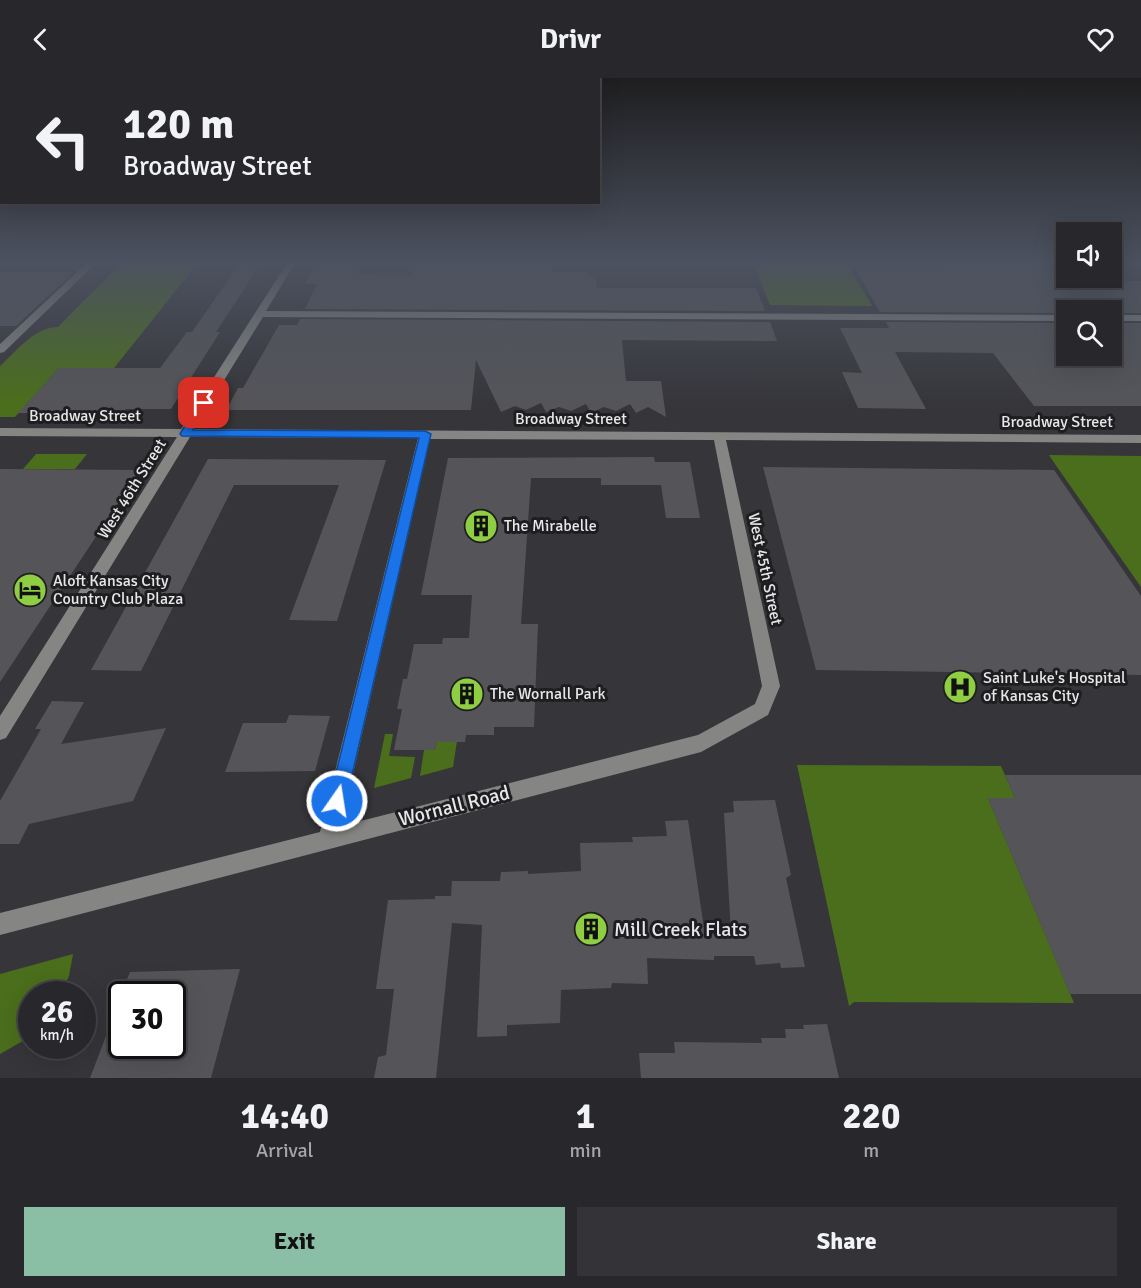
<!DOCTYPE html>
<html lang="en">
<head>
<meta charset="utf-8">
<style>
	body { margin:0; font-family:Signika,sans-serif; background:#343438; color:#f1f3f6; height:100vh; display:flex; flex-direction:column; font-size:22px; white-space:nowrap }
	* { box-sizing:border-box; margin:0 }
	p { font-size:20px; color:#a5a6a9 }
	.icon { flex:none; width:33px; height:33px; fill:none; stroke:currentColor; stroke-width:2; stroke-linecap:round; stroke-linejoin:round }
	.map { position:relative; height:1000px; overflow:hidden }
	.details { display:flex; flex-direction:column; background:#28282c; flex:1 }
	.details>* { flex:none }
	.top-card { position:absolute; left:0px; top:0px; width:600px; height:126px; box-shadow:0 6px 24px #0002,0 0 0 2px #444448; background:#28282c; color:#f1f3f6; overflow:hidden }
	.buttons { position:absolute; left:1056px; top:144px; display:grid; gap:12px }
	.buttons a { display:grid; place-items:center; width:66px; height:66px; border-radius:0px; background:#28282c; box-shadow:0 6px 24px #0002,0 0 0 2px #444448; font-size:30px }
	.speed { position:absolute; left:18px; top:903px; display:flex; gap:12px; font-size:30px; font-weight:700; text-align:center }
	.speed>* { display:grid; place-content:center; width:78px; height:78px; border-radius:50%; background:#28282c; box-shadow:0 6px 24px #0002,0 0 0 2px #444448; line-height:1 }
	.speed small { font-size:15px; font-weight:400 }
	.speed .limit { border:3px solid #111; border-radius:9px; background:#fff; color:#111 }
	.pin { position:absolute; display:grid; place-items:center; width:51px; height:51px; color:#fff; margin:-26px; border-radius:12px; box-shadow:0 3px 9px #0006 }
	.me { position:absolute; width:66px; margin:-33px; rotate:13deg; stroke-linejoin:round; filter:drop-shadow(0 0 4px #0008) }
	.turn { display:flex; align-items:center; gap:21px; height:126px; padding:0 24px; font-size:27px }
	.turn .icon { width:78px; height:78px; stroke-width:2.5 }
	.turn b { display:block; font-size:42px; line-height:51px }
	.eta { display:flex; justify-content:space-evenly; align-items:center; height:102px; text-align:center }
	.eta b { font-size:36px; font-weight:700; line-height:42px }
	.primary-button { display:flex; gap:12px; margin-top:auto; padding:12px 24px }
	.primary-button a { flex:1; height:69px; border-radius:0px; background:#8abfa5; color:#111; font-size:24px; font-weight:700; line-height:69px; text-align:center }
	.primary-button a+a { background:#343438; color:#f1f3f6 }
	header { display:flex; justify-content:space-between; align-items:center; height:78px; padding:0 24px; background:#28282c; font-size:27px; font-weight:700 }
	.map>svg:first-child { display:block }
	.green { fill:#4a6e1c }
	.building { fill:#555559 }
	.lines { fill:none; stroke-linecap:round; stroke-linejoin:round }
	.minor { fill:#858684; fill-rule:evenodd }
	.route { fill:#1a73e8; stroke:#114b97; stroke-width:1.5 }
	.labels { text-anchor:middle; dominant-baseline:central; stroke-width:6; stroke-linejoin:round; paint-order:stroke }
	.street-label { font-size:16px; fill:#e7e7e9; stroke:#1e1e20 }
	.poi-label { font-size:16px; fill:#e7e7e9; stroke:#1e1e20; text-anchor:start }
	.near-street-label { font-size:20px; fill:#e7e7e9; stroke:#1e1e20 }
	.near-poi-label { font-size:20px; fill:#e7e7e9; stroke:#1e1e20; text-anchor:start }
</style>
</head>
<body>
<header><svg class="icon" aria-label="back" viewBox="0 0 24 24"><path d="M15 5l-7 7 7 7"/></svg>Drivr<svg class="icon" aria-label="heart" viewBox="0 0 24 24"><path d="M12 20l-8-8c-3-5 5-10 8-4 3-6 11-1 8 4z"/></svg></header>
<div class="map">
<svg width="1141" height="1000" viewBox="0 0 1141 1000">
	<rect width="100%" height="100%" fill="#36363a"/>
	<path class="green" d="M121,185H198L114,290H59L15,339H0V288C17,273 34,249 58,249Z
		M753,185H847L872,228L770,227Z
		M36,376H87L75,391H23Z
		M1049,377L1141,378V509L1055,386Z
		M385,656H393L389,678L415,679L411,700L374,710Z
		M457,663L453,689L420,698L424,672H435L437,664Z
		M797,687L1001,688L1015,720H988L1074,925L854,924L849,928Z
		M73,876L69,898L61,916H32L31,954L21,964L0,976V896Z"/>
	<path class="building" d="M240,185H261L216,254H220L171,331H126L123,335H18L59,290H160L187,254H192Z
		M316,185H361L356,196L413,197L416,185H553L552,194H587L588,198H595L597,210H756L765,233L305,231L317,206H305Z
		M934,185H1043L1060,203H1141V235H1112V225H1066V235L880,234L856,193H940Z
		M0,194H74L16,248H0Z
		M300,241L770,244L777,263L622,262L626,303H661L666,339L648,329L636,335L630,326L616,333L604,329L591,335L586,326L571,333L559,329L546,334L541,325L526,332L515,328L501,334L476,282L471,332H226L238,310H243L279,247H297Z
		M886,244L1066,245V278H1112V245H1141V328H1034L993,275L895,274L926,331L858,330L842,294L862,295L840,250H889Z
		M654,379L655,384H690L700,440H666L661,407H601V400H531L521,546H538L534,649H494V657H466L465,664H437L435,672H394L402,631H397L403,601H407L414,566H442L443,560H469L472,517H421L448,380Z
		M208,381L386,382L337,543L289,542L339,407H234L141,593L91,592Z
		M763,389L1054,392L1141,518V597L816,592Z
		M0,391L140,392L0,604Z
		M52,623L84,624L61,666L166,650L133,723L29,746L19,766H0V723L41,651H35Z
		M289,637L330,638L315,693L225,694L243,645H286Z
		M1005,697H1141V916H1070L988,720H1015Z
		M775,722L791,797L786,800L805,889L781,890L780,885L756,887L754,878H714V882L647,880L648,906L612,905L611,910L561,912L560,945L507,947V958L477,959L482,847L452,845L436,1000H374L378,979L386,977L394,911H376L388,822L435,821V818H451L452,803H500L501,794L528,793V796L581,793L580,765L633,764L632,759L667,758L665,743L688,742L705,857L731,855L724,735L734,734L733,723Z
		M240,891L211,1000H90L120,921L122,968H172V916H121L130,894Z
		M827,946L839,1000H641L639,975H675L674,964L762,965L761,960H786L785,951H804L803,947Z"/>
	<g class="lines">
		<path class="minor" d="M87,185H96L4,274L0,275V266Z
			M287,185H295L266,233L1066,237V243L263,239L194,351L1141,357V365L726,362L780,608L768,637L701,674L0,857V835L320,754L418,360L190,359L6,660L0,662V638L177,359L0,358V350L181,351ZM430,361L714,362L762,608L755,626L698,657L341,748Z
			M1112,237H1141V243H1112Z"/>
	</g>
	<linearGradient id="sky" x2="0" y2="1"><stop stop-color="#1e1e20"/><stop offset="0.57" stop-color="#4c5260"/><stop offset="1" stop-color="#4c5260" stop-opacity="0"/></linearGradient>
	<rect width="1141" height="325" fill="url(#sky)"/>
	<path class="route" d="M204,322L209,325L193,352L425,353L431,356L346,723L344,729L337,731L331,729L329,723L419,360L182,358L180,356L200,323Z"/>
	<defs>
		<g id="building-disc" transform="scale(1.725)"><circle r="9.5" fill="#8fcd42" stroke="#1e1e20"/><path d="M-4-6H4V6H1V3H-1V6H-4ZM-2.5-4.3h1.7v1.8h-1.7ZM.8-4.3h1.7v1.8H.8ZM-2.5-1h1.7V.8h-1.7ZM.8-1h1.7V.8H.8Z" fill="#111"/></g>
		<g id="hotel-disc" transform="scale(1.725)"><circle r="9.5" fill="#8fcd42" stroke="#1e1e20"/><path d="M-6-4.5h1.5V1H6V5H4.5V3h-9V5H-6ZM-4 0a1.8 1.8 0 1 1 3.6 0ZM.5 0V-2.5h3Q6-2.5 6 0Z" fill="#111"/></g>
		<g id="hospital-disc" transform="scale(1.725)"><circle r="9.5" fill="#8fcd42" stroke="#1e1e20"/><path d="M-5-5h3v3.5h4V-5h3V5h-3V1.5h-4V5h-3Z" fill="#111"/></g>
	</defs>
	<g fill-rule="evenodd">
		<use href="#building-disc" x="481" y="448"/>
		<use href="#hotel-disc" x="30" y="512"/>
		<use href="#hospital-disc" x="960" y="609"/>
		<use href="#building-disc" x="467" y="616"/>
		<use href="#building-disc" x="591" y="851"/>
	</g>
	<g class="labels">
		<g class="street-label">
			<text x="85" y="338">Broadway Street</text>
			<text x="571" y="341">Broadway Street</text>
			<text x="1057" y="344">Broadway Street</text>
			<text transform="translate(132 411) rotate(-58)">West 46th Street</text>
			<text transform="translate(765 491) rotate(78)">West 45th Street</text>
		</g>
		<g class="poi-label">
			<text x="504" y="448">The Mirabelle</text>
			<text x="53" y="503">Aloft Kansas City<tspan x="53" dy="18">Country Club Plaza</tspan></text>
			<text x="983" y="600">Saint Luke's Hospital<tspan x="983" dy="18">of Kansas City</tspan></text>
			<text x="490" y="616">The Wornall Park</text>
		</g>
		<g class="near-street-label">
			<text transform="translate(454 728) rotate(-14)">Wornall Road</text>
		</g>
		<g class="near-poi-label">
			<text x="614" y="851">Mill Creek Flats</text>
		</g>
	</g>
</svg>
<div class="buttons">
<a><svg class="icon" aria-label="sound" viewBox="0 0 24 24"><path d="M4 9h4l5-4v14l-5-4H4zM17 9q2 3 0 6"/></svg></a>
<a><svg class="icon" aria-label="search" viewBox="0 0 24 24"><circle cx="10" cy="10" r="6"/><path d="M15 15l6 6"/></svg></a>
</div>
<div class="speed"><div>26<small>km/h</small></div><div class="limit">30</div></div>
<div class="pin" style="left:204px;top:325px;background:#d93025"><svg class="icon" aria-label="arrive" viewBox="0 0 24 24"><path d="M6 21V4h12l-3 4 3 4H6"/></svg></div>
<svg class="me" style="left:337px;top:723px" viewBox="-20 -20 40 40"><circle r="17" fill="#1a73e8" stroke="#fff" stroke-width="3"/><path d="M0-11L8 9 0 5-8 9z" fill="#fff"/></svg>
<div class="top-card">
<div class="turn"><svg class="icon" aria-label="left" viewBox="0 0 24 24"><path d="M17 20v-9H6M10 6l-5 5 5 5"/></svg><div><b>120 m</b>Broadway Street</div></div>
</div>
</div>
<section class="details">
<div class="eta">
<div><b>14:40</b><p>Arrival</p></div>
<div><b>1</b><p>min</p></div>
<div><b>220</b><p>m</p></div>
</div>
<div class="primary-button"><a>Exit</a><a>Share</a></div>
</section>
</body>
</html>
